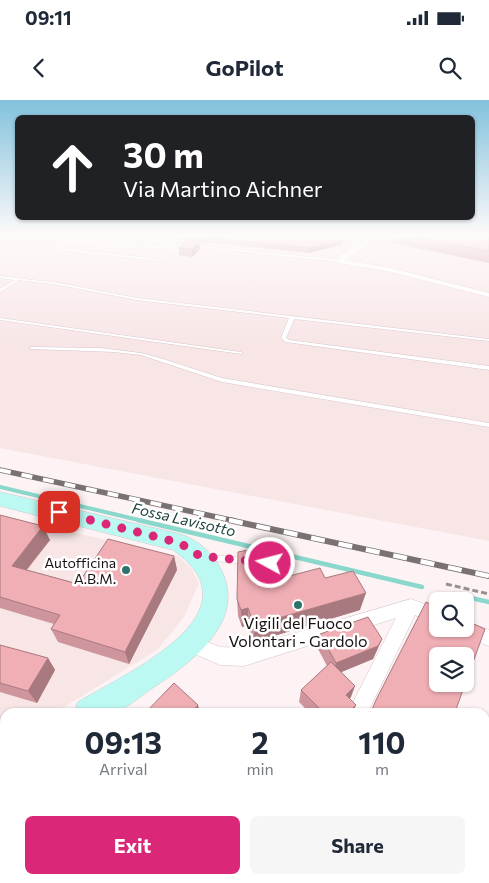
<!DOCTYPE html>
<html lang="en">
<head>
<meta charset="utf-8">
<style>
	body { margin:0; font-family:Commissioner,sans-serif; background:#f6f6f7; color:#1f2937; height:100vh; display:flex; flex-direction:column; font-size:19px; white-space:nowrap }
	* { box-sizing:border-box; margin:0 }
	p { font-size:16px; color:#747a83 }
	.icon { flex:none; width:28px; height:28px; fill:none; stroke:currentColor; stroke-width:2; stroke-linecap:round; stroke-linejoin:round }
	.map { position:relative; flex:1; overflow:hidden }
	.panel { position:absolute; left:0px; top:608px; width:490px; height:176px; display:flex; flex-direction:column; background:#fff; border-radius:15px 15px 0 0; box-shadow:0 1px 4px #0004 }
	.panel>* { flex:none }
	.banner { position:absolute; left:15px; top:15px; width:460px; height:105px; border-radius:8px; box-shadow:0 1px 4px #0004; background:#202124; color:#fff; overflow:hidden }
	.tools { position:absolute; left:429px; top:492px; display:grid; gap:10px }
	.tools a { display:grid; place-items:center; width:45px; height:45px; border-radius:8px; background:#fff; box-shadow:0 1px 4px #0004; font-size:25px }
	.pin { position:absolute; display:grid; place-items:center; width:42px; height:42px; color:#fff; margin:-21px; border-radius:10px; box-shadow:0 2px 8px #0006 }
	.me { position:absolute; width:55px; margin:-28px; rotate:277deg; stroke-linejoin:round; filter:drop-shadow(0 0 4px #0008) }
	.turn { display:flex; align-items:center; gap:18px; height:105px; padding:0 25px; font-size:22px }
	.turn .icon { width:65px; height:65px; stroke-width:2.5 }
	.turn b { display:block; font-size:35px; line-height:42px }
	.eta { display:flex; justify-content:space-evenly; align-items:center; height:85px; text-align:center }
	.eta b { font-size:30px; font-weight:700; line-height:35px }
	.button { display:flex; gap:10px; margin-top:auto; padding:10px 25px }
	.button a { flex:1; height:58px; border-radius:8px; background:#db2777; color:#fff; font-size:20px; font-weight:700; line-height:58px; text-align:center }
	.button a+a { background:#f6f6f7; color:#1f2937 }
	.status { display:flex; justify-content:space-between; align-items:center; height:35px; padding:0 25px; background:#fff; direction:ltr }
	.status svg { height:14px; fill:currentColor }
	header { display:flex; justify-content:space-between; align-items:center; height:65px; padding:0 25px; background:#fff; font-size:22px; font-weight:700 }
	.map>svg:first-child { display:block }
	.built { fill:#f8e5e6 }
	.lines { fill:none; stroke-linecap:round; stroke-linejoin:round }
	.stream-far1 { stroke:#8ad7cc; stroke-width:4 }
	.stream { stroke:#8ad7cc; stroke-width:4.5 }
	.lane-casing { stroke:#d6c6c8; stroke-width:1 }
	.street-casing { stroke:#d6c6c8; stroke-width:1 }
	.secondary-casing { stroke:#d6c6c8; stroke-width:1 }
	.path { stroke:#978f90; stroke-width:3; stroke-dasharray:6 3; stroke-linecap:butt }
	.lane { fill:#fff; fill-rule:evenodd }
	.street { fill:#fff; fill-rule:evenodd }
	.secondary { fill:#bcf9f3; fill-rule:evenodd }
	.rail-far1-casing { stroke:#797172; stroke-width:5.5 }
	.rail-casing { stroke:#797172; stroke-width:6 }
	.rail-far1 { stroke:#fff; stroke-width:4; stroke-dasharray:11; stroke-linecap:butt }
	.rail { stroke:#fff; stroke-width:4.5; stroke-dasharray:14; stroke-linecap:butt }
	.wall { fill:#ce969c }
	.shaded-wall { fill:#a87a7f }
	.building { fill:#f0aeb5; stroke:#a87a7f; fill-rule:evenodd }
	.route { stroke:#db2777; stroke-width:9; stroke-dasharray:0 16.2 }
	.poi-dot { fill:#2b736b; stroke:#fff; stroke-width:2 }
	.labels { text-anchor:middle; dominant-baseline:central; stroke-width:5; stroke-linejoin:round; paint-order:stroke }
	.poi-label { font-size:14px; fill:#171112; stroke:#fff; text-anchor:end }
	.water-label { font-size:15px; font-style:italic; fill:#1f4440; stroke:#fff }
	.near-poi-label { font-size:16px; fill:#171112; stroke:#fff }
</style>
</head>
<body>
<div class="status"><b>09:11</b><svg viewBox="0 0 49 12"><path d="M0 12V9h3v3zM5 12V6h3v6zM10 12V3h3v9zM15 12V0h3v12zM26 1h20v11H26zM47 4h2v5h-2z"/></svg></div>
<header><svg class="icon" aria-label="back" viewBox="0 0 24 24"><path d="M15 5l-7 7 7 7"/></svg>GoPilot<svg class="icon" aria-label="search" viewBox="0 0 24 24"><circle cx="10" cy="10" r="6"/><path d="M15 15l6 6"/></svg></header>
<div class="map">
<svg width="489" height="783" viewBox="0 0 489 783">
	<rect width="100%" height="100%" fill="#fdf3f4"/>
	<path class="built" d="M0,137H489V441L0,348Z
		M0,416L178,456L191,468L199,483L184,517L157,550L56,612H5V644L0,647Z"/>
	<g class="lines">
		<path class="stream-far1" d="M0,387L143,421"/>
		<path class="stream" d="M138,420L422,487
			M454,494L489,502"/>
		<g class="lane-casing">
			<path id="lane" d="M33,137H45L142,147L184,144L341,160L343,161L341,162L184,146L175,147L160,161L57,150L56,148L68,141ZM70,142L142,149L171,147L159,159L61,148Z
				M0,176L59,183L137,198L489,239V241L294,219L286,238L289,240L489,266V270L286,242L281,238L289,218L137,200L59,185L19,180L0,192V189L15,180L0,178Z
				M0,218L241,252L243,253L241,254L0,220Z
				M30,247L100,248L141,253L163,259L222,278L489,323V327L222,282L141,255L114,252L32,249L30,248Z
				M204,454L286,462L289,463L290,465L289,467L286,468L204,460L201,459L200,457L201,455Z"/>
		</g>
		<g class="street-casing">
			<path id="street" d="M369,137H376L345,160L391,168L489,193V197L391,172L338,163L340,155Z
				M411,499L438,509V525L415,515L368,612H348L396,518L244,566L220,565L186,550L183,544L186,538L192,536L220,547L244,548Z
				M465,521L489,530V546L459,535L456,529H465Z
				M5,697V719L0,720V698Z"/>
		</g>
		<g class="secondary-casing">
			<path id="secondary" d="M0,392L180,434C196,439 209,450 218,464C251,518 194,561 154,587C142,595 129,607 115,612C105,616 86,612 74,612L78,602C126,573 263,513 173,450L0,406Z
				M5,649V682L0,684V651Z"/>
		</g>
		<path class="path" d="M446,484L489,494"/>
		<use href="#lane" class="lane"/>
		<use href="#street" class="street"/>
		<use href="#secondary" class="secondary"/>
		<g class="rail-far1-casing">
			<path id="rail-far1" d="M0,370L235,421"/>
		</g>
		<g class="rail-casing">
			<path id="rail" d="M229,420L489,476"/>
		</g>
		<use href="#rail-far1" class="rail-far1"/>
		<use href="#rail" class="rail"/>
	</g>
	<path class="wall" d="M157,137H356L346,138L341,145L308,153L207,142L205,144H199L200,149L192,157L179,155V148L192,142V141Z
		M393,137H489V163L392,143Z
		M0,415L50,440L27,470L78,484L174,456L177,470L129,564L58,542L51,529L54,524L0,508Z
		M325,478L360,510L254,542L248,525L242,527L238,516L237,499L266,482Z
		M320,534L382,539L373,559L341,572L351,597L349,599L356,605L353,612H309L299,602L301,590L327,566L317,547Z
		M0,545L48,558L55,570L37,603L0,592Z"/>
	<path class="shaded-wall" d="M345,137H356L346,138L341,145L308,153V148Z
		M207,138V142L205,144V140Z
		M199,142L200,149L192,157V149Z
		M43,426L50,440L19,479L12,466Z
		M174,456L177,470L129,564L125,552Z
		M366,493L360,510L254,542V525Z
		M248,508V525L242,527L241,510Z
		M382,539L373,559L332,576L336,563Z
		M48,558L55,570L37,603L28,591Z
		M355,586L351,597L342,607L346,595Z
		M198,605L200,612H192Z
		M356,605L353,612H349Z
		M44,779H55L57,783H46Z
		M210,779H215L213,783H208Z"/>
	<path class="building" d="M194,137H345L342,141L308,148L207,138L205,140L192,139Z
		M416,137H489V151Z
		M186,141L199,142L192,149L179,148Z
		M0,415L43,426L12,466L78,484L108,439L174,456L125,552L51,529L60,515L0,497Z
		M253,449L266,482L320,468L325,478L353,471L366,493L254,525L248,508L241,510L237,499L238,452Z
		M426,502L438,508V529H465V520L485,529L455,612H371L376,600ZM438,556H465V584H438Z
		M368,517L382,539L378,546L336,563L320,534Z
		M0,545L48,558L28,591L0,583Z
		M331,562L355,586L346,595L356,605L349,612H323L301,590Z
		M174,583L198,605L192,612H146Z
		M5,755V779H44L46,783H0V759Z
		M163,779H210L208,783H168Z
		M319,779H368L367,783H318Z"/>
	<linearGradient id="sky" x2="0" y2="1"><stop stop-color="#82c2dd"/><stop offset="0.55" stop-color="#fefafa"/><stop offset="1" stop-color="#fefafa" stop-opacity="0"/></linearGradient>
	<rect width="489" height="247" fill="url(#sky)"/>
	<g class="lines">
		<path class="route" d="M59,412L180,443L200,456L270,463"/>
	</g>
	<g class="poi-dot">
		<circle cx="126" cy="470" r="5"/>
		<circle cx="298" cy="505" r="5"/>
	</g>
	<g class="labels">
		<g class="poi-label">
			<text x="116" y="462">Autofficina<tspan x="116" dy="16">A.B.M.</tspan></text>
		</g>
		<g class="water-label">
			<text transform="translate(184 419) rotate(13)">Fossa Lavisotto</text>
		</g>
		<g class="near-poi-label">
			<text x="298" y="522">Vigili del Fuoco<tspan x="298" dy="18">Volontari - Gardolo</tspan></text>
		</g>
	</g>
</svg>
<div class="tools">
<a><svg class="icon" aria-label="search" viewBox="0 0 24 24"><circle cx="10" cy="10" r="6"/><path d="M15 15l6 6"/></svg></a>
<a><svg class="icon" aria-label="layers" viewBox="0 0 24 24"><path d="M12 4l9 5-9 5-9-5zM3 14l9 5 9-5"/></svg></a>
</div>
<div class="pin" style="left:59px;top:412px;background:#d93025"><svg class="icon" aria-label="arrive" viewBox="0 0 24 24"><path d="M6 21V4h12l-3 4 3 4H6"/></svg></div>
<svg class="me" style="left:270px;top:463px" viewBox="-20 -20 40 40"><circle r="17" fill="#db2777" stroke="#fff" stroke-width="3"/><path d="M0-11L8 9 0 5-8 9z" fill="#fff"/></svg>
<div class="banner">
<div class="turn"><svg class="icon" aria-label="ahead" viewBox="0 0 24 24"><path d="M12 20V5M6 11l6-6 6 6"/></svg><div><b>30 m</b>Via Martino Aichner</div></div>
</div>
<section class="panel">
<div class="eta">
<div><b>09:13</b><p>Arrival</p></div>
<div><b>2</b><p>min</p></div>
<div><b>110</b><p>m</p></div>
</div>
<div class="button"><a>Exit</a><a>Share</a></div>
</section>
</div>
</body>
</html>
